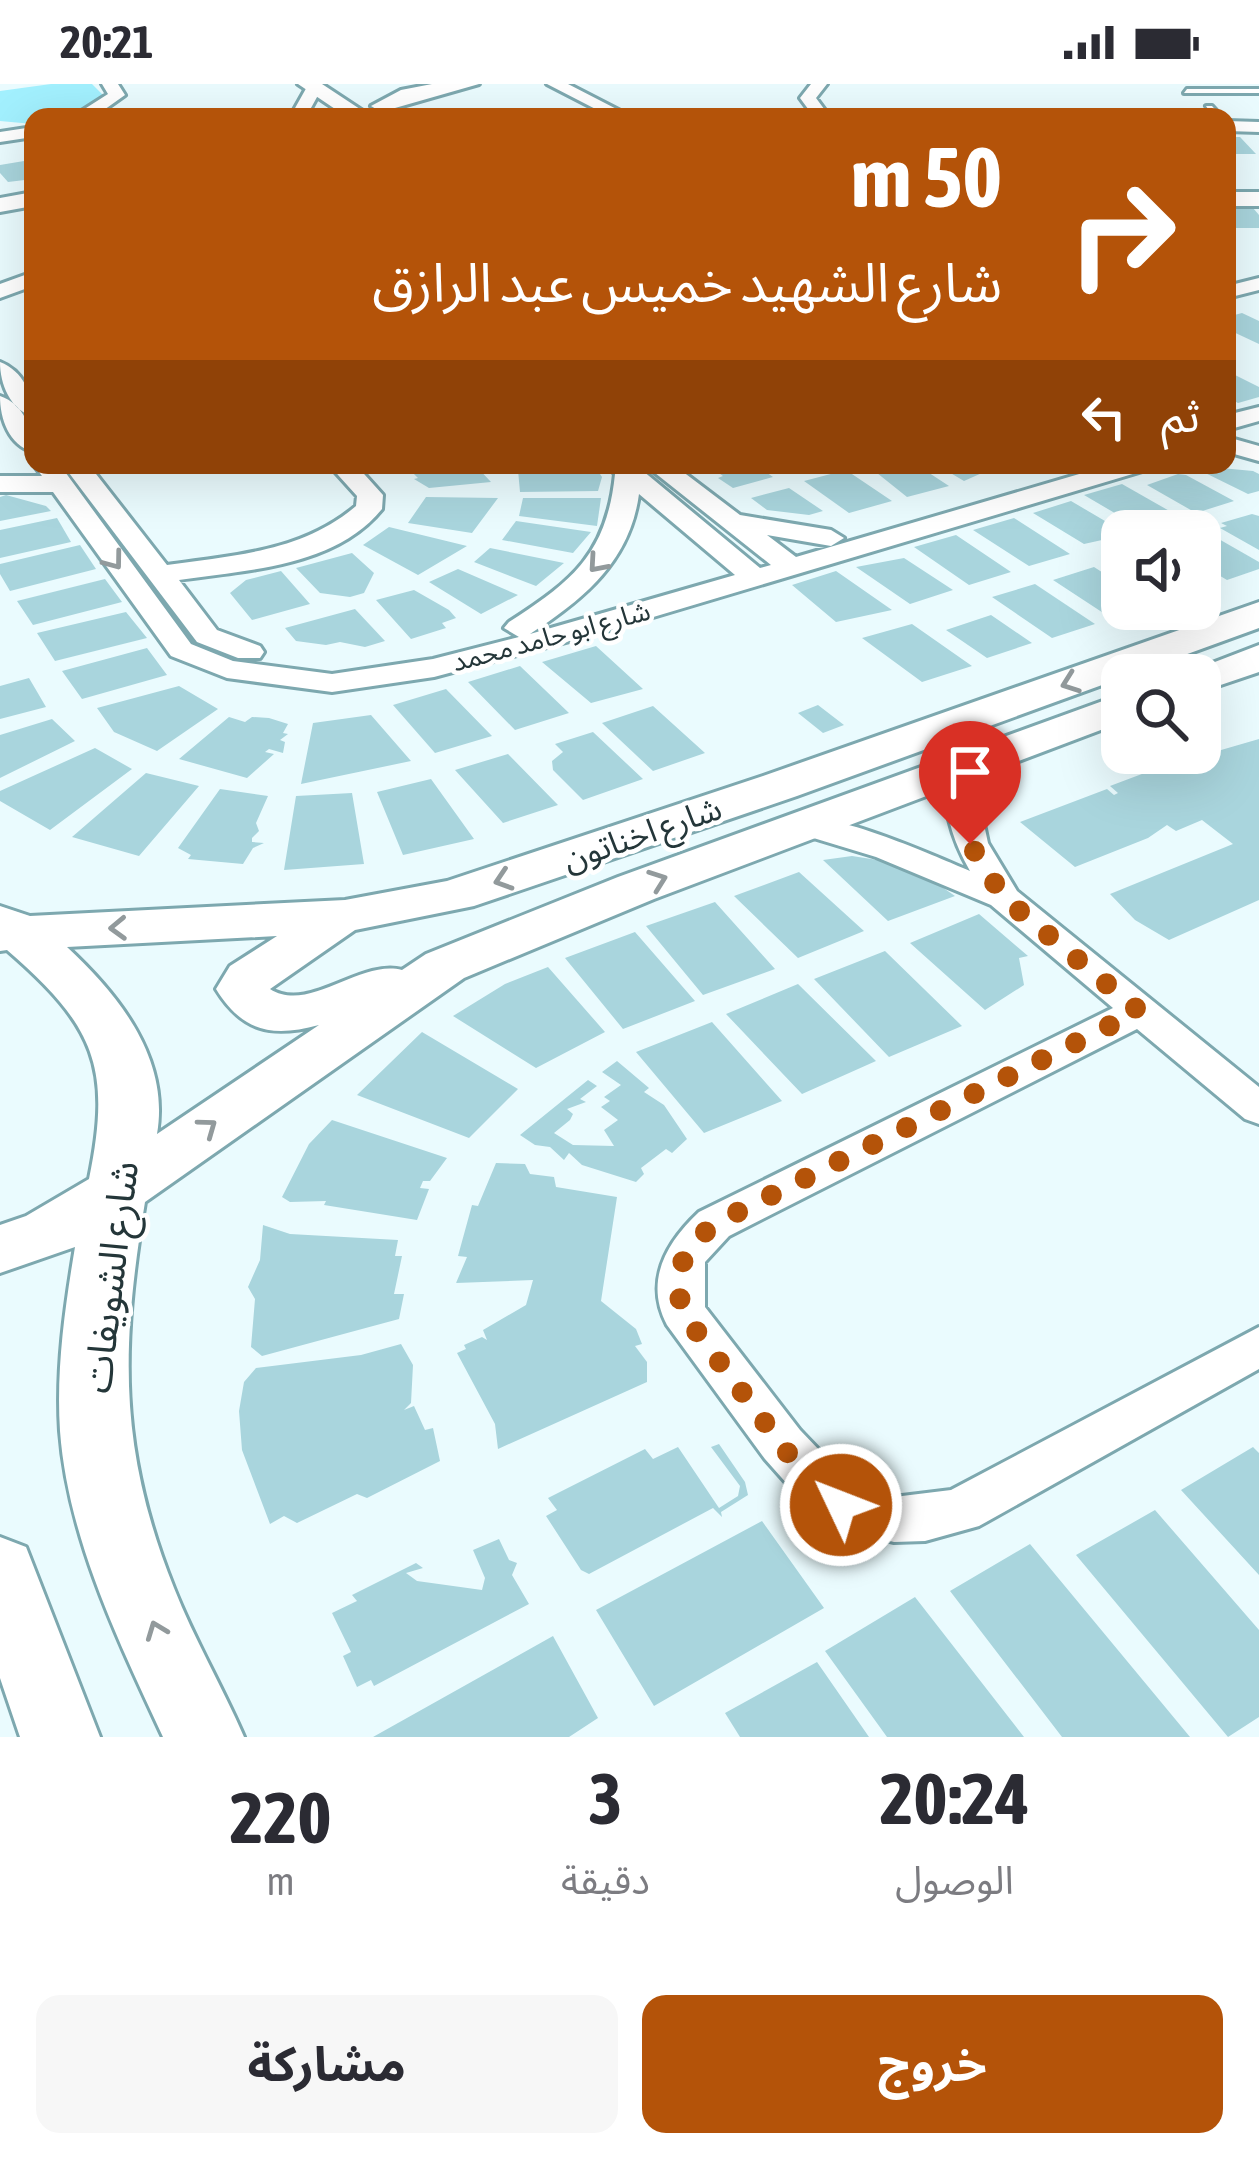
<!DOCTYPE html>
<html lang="ar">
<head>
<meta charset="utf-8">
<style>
	body { margin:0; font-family:"Asap Condensed","Noto Sans Arabic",sans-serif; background:#f7f7f7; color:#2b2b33; direction:rtl; height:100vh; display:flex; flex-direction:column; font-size:45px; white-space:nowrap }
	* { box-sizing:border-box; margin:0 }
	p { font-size:39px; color:#7c7c81 }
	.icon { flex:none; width:66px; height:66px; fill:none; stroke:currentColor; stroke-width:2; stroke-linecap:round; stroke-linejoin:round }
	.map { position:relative; height:1653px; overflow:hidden; direction:ltr }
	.side { display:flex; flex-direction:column; background:#fff; flex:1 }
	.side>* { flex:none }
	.guide { position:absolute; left:24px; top:24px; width:1212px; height:366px; border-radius:24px; box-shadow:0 12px 48px #0002; direction:rtl; background:#b45309; color:#fff; overflow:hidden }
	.buttons { position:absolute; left:1101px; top:426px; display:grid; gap:24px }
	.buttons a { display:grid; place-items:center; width:120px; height:120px; border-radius:24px; background:#fff; box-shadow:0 12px 48px #0002; font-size:60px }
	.pin { position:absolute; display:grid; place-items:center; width:102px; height:102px; color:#fff; margin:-123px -51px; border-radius:50% 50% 50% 0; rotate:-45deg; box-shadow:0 0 12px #0007 }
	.pin .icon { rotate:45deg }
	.me { position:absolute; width:132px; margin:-66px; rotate:313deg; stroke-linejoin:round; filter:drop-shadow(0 0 9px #0008) }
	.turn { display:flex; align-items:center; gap:42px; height:252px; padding:0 36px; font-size:54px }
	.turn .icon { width:156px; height:156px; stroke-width:2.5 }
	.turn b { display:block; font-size:84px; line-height:102px }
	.then { display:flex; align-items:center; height:114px; padding:0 36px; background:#0003; gap:24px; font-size:45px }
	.eta { display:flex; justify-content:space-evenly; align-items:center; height:204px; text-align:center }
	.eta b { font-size:72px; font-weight:700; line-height:84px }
	.action { display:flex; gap:24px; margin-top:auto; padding:24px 36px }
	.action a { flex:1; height:138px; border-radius:24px; background:#b45309; color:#fff; font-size:48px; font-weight:700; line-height:138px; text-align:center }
	.action a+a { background:#f7f7f7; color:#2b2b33 }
	.status { display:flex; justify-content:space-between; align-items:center; height:84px; padding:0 60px; background:#fff; direction:ltr }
	.status svg { height:33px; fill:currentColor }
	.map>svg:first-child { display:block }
	.green { fill:#a2f0fe }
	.building { fill:#a9d5dd }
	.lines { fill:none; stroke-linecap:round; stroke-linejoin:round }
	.service-casing { stroke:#7da8af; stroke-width:6 }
	.minor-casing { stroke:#7da8af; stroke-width:6 }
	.tertiary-casing { stroke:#7da8af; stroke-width:6 }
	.secondary-casing { stroke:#7da8af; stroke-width:6 }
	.service { fill:#fff; fill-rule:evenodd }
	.minor { fill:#fff; fill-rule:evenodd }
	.tertiary { fill:#fff; fill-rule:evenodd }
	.secondary { fill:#fff; fill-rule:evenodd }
	.oneway { stroke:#929a9c }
	.route { stroke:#b45309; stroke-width:21; stroke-dasharray:0 37.8 }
	.labels { text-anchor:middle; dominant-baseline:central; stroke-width:9; stroke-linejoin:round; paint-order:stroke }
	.far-street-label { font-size:27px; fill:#243639; stroke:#fff }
	.street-label { font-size:33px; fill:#243639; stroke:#fff }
	.near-street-label { font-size:39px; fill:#243639; stroke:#fff }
</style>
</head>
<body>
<div class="status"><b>20:21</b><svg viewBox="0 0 49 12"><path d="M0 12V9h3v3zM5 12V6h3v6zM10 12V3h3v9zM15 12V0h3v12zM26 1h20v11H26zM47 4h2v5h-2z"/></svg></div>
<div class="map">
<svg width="1259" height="1653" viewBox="0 0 1259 1653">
	<rect width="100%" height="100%" fill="#eafbfe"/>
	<path class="green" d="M51,0H92L106,14L66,33H33V40L0,37V7Z"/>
	<path class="building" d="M1227,53H1240L1256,70H1227Z
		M30,76L33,95L8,98L0,89V81Z
		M1227,124H1253L1259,131V144H1233Z
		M1242,229L1259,237V260L1227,245V233Z
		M1227,287L1259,303V313L1238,319L1227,313Z
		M438,381H475L491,398L429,404L414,395L418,394L411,387Z
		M568,381H594L602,393L598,407L520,408L518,386Z
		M719,381H756L773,393L733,404L718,394L723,392L716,387L724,385Z
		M867,381H917L949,402L907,413Z
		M937,381H1000L964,397Z
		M1189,381L1253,387L1259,390V407L1248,410Z
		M846,386L892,417L849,429L804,397Z
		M1178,390L1186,391L1234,417L1196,429L1147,401Z
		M1122,400L1180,433L1142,445L1084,411Z
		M789,404L823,427L809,431L767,426L751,414Z
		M6,411L46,422L51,427L0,437V413Z
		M426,413L498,414L472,449L408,439Z
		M523,414H601L597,442L519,432Z
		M1071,417L1122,447L1115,449L1120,452L1084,460L1033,429Z
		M1252,430L1259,432V466L1220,444L1227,442L1221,439Z
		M57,434L71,458L0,474V446Z
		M1014,434L1070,470L1029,482L973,446Z
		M516,437L591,448L573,469L502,456Z
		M389,443L467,462L418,491L363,461Z
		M1203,446L1259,478V485L1227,496L1200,480Z
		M956,451L1011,488L969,501L914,463Z
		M80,461L96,485L10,507L0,490V480Z
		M490,464L564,479L536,502L474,478Z
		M352,469L374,489L364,509L350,513L320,509L296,484Z
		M904,474L953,506L910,520L856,483Z
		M1094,483L1122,501V525L1144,526L1114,536L1053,496Z
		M458,485L518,511L481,530L429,498Z
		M281,487L310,520L252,536L230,509L246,496Z
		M836,487L892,526L836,538L792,501Z
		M105,495L122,518L33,541L17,517Z
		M1035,500L1095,540L1052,554L992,513Z
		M414,506L449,526L456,534L442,539L446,544L411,555L376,516Z
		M355,525L385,557L365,563L340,558L326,561L296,557L285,544Z
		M126,528L147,554L55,577L37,549Z
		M991,531L1032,559L987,574L946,546Z
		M912,540L972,582L922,598L862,554Z
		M596,562L643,605L591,619L542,578Z
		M147,564L167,591L82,615L62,587Z
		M520,582L569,629L515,646L468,598Z
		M29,594L46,623L0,635V602Z
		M179,602L218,625L157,667L114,648L97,624Z
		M446,605L492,652L435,669L393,621Z
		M818,621L844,641L823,649L798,629Z
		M653,622L705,669L653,687L602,639Z
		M371,631L411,677L301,700L313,639Z
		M229,633L245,638L252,633L269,634L288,640L283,649L288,650L280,656L285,658L283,669L269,665L265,668L274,670L247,694L179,675Z
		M52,635L75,657L0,694V651Z
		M593,648L643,695L583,716L553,686L552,677L563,668L555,660Z
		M1259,655V816L1169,856L1135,836L1110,810L1233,760L1202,736L1176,747L1167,741L1148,754L1075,783L1020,738L1107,705L1114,711L1118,709L1110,702L1179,676L1194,687L1209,681L1197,673Z
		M95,664L132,685L50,746L0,717V707Z
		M508,670L558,721L503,739L455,686Z
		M146,689L199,702L139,772L72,753Z
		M431,695L474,755L403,771L377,708Z
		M220,705L268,712L256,739L259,747L252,754V758L264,759L253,764L243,780L188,775L191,771L178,764Z
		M352,709L364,780L284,786L296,712Z
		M852,772L910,781L955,812L888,837L823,776Z
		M799,788L864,847L798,874L734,812Z
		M715,818L775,885L703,911L646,842Z
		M979,830L1028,872L1019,874L1024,901L985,926L910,859Z
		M635,848L695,917L623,945L565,874Z
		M885,867L962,942L889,973L814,895Z
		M548,883L605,948L536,984L453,932L505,900Z
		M798,900L876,977L802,1010L726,930Z
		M712,938L782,1017L704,1049L636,968Z
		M422,948L518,1005L469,1054L357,1011Z
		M617,977L649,1004L644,1008L664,1021L687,1055L672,1069L666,1065L641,1084L644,1090L636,1098L582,1081L569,1069L564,1076L550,1063L535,1061L520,1051L588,996L597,1002L580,1015L586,1018L567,1025L573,1030L570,1036L554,1049L573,1061L614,1062L604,1046L618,1036L601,1023L610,1017L604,1013L621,1001L602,988Z
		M332,1036L447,1074L430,1097H423L420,1104L429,1105L417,1136L324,1121L326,1117L290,1118L282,1113L309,1060Z
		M496,1079L525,1080L530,1090L554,1093L556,1103L617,1113L601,1217L636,1245L642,1260L635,1262L647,1278V1298L498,1365L495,1340L457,1269L466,1265L464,1261L482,1253L487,1256L483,1246L526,1221L533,1196L456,1199L467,1173L458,1172L472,1121L478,1122Z
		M263,1141L290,1150L398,1156L395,1172H402L394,1210H404L399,1235L262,1272L251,1263L255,1215L248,1203L260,1176Z
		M401,1260L413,1281L411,1319L404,1326L414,1322L425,1346L433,1344L440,1377L367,1414L357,1410L297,1439L284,1432L270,1440L242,1366L239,1327L244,1298L256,1284L361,1271Z
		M719,1360L745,1398L748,1411L721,1428L722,1433L713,1424L589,1490L581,1486L546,1432L557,1426L548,1414L645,1365L653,1375L678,1363L719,1424L738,1412L740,1402L711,1363Z
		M1253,1363L1259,1369V1491L1181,1406Z
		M1155,1426L1259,1546V1633L1228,1653L1076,1471Z
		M762,1437L824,1524L654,1622L596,1526Z
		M499,1455L509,1476L517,1479L512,1491L529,1520L374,1602L371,1596L357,1603L343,1572L351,1568L332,1529L357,1517L352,1511L416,1479L423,1484L406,1489L417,1497L482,1506L485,1494L473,1466Z
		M1030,1460L1190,1653H1062L950,1507Z
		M915,1513L1024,1653H887L825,1567Z
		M553,1552L598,1634L569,1653H373Z
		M817,1578L869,1653H740L725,1629Z"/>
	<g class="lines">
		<g class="service-casing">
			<path id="service" d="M1187,5H1259V9H1184Z
				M1206,22H1212L1222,33H1213Z"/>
		</g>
		<g class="minor-casing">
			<path id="minor" d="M102,0H118L125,11L94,33H72L108,10Z
				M547,0H568L632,33H611Z
				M811,0H827L816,14L830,33H814L800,14Z
				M308,1L322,4L306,33H290Z
				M1227,37L1259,38V48L1227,47Z
				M33,43V53L0,58V48Z
				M33,188V202L0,214V200Z
				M1259,194V206L1227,214V202Z
				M0,278C23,287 33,310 33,333C10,325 0,300 0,278Z
				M0,312C24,320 33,345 33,368C9,361 0,335 0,312Z
				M1259,323V337L1227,346V331Z
				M1227,353L1259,362V377L1227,368Z
				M34,381H60L191,560L233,577L332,590L433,575L519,553L504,544L509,538C573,497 607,469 615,390L607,381L637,382L760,484L771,481L645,381H674L740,431L831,446L844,454L831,462L767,451L796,473L1110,381H1150L1146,386L603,548L434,593L332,608L227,594L171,572L53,408H0V392H42ZM639,410L735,491L530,550C584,515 630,477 639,410Z
				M63,381H89L167,481C235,471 302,468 356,422L357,412L329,381H356L383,411L382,425C335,483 247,486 179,496L217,546L260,562L264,568L260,574H238L197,558Z
				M963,674L979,684L977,708L988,759L1017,807L1259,1003V1040L1245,1035L1137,945L729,1152L705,1178V1223L800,1346L841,1389L862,1405L894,1413L951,1406L1259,1243V1285L979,1442L925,1457L894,1458L850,1447L805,1420L765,1375L667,1241C644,1197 666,1159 699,1128L1113,924L991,821L876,773L797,749L792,742L797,735C832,726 934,772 970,787C951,754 942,722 947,684Z"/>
		</g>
		<g class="tertiary-casing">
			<path id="tertiary" d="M298,0H322L372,33H347Z
				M432,0H479L381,28L371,22L401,6Z
				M33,108V122L0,128V114Z
				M1227,108H1259V122H1227Z"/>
		</g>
		<g class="secondary-casing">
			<path id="secondary" d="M1259,518V544L797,712L474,822L355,846L270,905C309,930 360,875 402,886L426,870L618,793L1122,610V638L654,815L464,894L145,1118C121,1263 118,1365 174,1504C194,1555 222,1602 244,1653H163C119,1558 68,1454 60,1347C56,1285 65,1223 75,1163L0,1189V1141L26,1132L89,1095C112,983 95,942 7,866L0,867V822L30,832L345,816L447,797L763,692ZM277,852L230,882L216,905C242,947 271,954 319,941L157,1050C170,975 119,911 67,863Z
				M1259,561V588L1200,608V591H1181Z
				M0,1453L26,1463L100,1653H20L0,1594Z"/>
		</g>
		<use href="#service" class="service"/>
		<use href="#minor" class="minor"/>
		<use href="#tertiary" class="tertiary"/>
		<use href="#secondary" class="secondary"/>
	</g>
	<defs><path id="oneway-chevron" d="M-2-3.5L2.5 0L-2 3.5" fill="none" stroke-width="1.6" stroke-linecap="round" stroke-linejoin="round" transform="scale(3)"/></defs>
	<g class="oneway">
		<use href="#oneway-chevron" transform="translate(114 477) rotate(53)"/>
		<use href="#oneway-chevron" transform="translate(597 480) rotate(131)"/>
		<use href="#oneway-chevron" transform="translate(1070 599) rotate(160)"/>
		<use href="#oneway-chevron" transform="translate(503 796) rotate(162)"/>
		<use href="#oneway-chevron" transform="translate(658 796) rotate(-20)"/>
		<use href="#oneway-chevron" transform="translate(118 844) rotate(178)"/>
		<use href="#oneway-chevron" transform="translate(208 1043) rotate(-36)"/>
		<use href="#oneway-chevron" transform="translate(156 1546) rotate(-111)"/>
	</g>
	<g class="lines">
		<path class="route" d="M841,1421L808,1396L682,1228C674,1183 681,1170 714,1140L1139,927L1004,814L970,760"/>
	</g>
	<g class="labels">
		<g class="far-street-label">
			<text transform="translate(551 552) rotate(-15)">شارع ابو حامد محمد</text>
		</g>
		<g class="street-label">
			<text transform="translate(642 749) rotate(-19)">شارع اخناتون</text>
		</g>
		<g class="near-street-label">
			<text transform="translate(110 1193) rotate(-83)">شارع الشويفات</text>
		</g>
	</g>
</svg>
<div class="buttons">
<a><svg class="icon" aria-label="sound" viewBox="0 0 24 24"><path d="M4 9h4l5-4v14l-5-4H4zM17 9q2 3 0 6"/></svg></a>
<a><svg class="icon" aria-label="search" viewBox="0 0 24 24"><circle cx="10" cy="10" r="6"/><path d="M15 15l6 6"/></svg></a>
</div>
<div class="pin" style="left:970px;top:760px;background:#d93025"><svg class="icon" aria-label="arrive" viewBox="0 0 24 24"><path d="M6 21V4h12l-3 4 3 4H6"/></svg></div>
<svg class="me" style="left:841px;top:1421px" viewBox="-20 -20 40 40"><circle r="17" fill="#b45309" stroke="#fff" stroke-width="3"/><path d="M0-11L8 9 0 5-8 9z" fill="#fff"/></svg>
<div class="guide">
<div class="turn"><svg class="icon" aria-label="right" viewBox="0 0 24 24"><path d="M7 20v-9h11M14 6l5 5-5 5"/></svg><div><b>50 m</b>شارع الشهيد خميس عبد الرازق</div></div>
<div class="then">ثم<svg class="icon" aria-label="left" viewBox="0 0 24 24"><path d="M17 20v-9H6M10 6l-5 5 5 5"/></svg></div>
</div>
</div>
<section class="side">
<div class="eta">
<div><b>20:24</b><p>الوصول</p></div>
<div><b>3</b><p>دقيقة</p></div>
<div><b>220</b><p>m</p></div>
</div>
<div class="action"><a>خروج</a><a>مشاركة</a></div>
</section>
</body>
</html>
